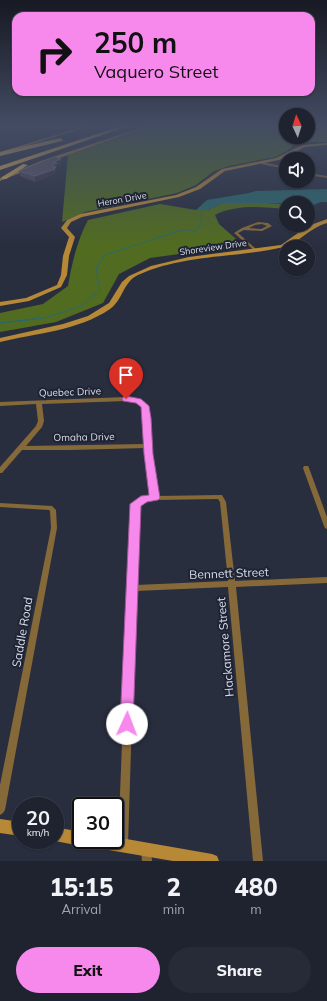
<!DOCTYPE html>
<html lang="en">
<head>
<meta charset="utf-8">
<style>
	body { margin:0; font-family:Mulish,sans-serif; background:#272a37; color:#f1f3f6; height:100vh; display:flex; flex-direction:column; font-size:15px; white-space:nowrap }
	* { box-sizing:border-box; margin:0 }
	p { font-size:13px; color:#a1a4aa }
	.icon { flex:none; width:22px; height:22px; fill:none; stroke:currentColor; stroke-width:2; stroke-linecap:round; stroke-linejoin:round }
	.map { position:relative; height:861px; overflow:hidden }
	.panel { display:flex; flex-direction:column; background:#1f222f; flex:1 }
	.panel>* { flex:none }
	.banner { position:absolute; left:12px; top:12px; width:303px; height:84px; border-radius:12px; box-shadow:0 1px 3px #0004,0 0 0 1px #3c3f4b; background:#f788ec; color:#111; overflow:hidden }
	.needle { width:26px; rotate:356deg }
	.fabs { position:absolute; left:279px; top:108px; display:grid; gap:8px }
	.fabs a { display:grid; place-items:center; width:36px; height:36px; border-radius:50%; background:#1f222f; box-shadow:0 1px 3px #0004,0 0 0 1px #3c3f4b; font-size:20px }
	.speed { position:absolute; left:12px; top:797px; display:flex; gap:8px; font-size:20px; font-weight:700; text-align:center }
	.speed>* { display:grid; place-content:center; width:52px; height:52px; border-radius:50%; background:#1f222f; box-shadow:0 1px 3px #0004,0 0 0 1px #3c3f4b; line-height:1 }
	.speed small { font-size:10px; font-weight:400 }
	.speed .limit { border:2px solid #111; border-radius:6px; background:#fff; color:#111 }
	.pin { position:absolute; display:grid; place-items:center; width:34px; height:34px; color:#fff; margin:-41px -17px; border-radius:50% 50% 50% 0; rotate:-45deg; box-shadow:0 0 4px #0007 }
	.pin .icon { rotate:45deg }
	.me { position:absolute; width:44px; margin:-22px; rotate:2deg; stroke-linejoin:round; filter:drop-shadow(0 0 3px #0008) }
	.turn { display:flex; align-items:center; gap:14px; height:84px; padding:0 16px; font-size:18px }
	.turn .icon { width:52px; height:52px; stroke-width:2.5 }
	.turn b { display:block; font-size:28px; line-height:34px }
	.eta { display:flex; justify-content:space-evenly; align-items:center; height:68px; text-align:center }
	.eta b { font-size:24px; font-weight:800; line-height:28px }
	.button { display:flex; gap:8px; margin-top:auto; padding:8px 16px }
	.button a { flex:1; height:46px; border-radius:24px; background:#f788ec; color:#111; font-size:16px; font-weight:800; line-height:46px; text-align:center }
	.button a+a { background:#272a37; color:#f1f3f6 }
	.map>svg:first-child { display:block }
	.forest { fill:#516c20 }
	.water { fill:#2a686e }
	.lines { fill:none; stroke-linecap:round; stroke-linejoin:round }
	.stream-far1 { stroke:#2a686e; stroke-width:1 }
	.stream { stroke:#2a686e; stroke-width:1.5 }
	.street { fill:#866939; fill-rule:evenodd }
	.secondary { fill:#b78936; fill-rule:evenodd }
	.highway { fill:#f4bb57; fill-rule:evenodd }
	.wall { fill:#514759 }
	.shaded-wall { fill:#3b3648 }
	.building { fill:#605868; stroke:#736d7c }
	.route { fill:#f788ec; stroke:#a15899 }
	.labels { text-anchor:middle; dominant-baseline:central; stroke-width:4; stroke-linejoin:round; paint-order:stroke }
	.far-street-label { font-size:9px; fill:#dadee9; stroke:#1f2435 }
	.street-label { font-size:10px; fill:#dadee9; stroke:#1f2435 }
	.near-street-label { font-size:12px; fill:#dadee9; stroke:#1f2435 }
</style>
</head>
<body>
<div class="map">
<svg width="327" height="861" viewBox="0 0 327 861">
	<rect width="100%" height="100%" fill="#292e3f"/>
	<path class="forest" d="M154,126H286V137H308V126H327V142H310L294,145L287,151L275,157L229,166L214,171L196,185L177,193L85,212L62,222L68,155Z
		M242,202L286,204V209C263,207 236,204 215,215L219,224L244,246L208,250L150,258L119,274L103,303L56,322L0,332V313L43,304L68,286C72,263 77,241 88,220L160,204L196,210H207L223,203Z"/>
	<path class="water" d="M327,189V202H321L308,207V203H223L207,210H196L207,200L249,193L256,191Z"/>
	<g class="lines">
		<path class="stream-far1" d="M25,320L44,318L81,306L100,290L96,268L105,255L182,230H197L201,224L202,210"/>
		<path class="stream" d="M0,323L34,319"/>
		<path class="street" d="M262,162L286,167V169L261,164V162Z
			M308,173L327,176V178L308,175Z
			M258,222L268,223L272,226L262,231L244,230L238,233L256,249L257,250L255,251L234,233L242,228ZM262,224L267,226L261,229L249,228L255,225Z
			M126,397L140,400L148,406L150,418L152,454L158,496L220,495H222L226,502L235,581L327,577V583L236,587L263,861H253L228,587L136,591L128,845L127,849L123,850L119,849L118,845L128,590L127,588L128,586L132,504C137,498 144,497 151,496L146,448L70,450H22L2,473H0V467L36,426L38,421L36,404L0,406V402ZM126,401L136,403L142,407L144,418L145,444L26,446L42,427L44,421L42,404ZM218,499L220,502L228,581L136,585L138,505L145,501L155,500Z
			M304,466H308L309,468L327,517V529L325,528L324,526L303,468Z
			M0,503L52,506L56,510L57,528L5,810L3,813L0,815V785L51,528L50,511L49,510L0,507Z
			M146,845L150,846L151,850L152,861H142L141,850L142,846Z"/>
		<path class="secondary" d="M85,126H90L0,154V152Z
			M146,126H151L45,163L0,181V178L41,161Z
			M327,143V145L305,147L279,160L225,171L200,189L179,197L82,217L71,222L67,228L75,237L69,256L67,275L61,287L29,301L0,306V302L26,298L57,285L61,275L63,256L69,237L61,228L67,220L80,214L176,195L196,187L222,169L276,158L302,145Z
			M327,219V223C309,228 300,242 284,247C236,258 184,254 138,275C123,282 123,300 110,309C78,331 36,333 0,342V338L63,324L88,316L109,303L122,282L129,276L151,266L189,257L281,245L308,226Z
			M0,819L21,822V836L0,833Z
			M55,827L81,832V840H115V837L212,854L217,856L219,861H173L91,847L86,844L81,846L55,841L53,840H55Z"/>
		<path class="highway" d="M121,126H129L0,170V166Z
			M60,138L63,140L62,141L0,156V152Z
			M23,164L28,165L6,179H2V177Z"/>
	</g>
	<path class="wall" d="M61,159V165L57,166V169L56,170V173H55V174L35,182L20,176L19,171Z"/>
	<path class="shaded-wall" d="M61,159V165L57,166V169L56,170V173H55V174L35,182V176L53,162Z"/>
	<path class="building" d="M54,157L61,159L53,162L57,163L51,166L56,167L53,168L55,169L35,176L19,171Z"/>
	<linearGradient id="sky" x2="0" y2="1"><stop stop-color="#171923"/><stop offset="0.51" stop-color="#434c63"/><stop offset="1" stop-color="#434c63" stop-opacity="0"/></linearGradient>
	<rect width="327" height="246" fill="url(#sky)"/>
	<path class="route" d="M126,396L141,399L149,406L151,418L153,454L160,498L158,500L147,502L141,506L133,724L131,729L127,731L122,729L120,724L130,504L141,496L149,495L144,454L141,407L136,403L123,401L122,399L123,397Z"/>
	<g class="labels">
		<g class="far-street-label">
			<text transform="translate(122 199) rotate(-10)">Heron Drive</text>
			<text transform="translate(213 247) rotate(-8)">Shoreview Drive</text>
		</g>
		<g class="street-label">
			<text transform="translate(70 392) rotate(-2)">Quebec Drive</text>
			<text transform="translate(84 437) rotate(-1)">Omaha Drive</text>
		</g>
		<g class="near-street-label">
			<text transform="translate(229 573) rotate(-2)">Bennett Street</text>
			<text transform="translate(22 632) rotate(-80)">Saddle Road</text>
			<text transform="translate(225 647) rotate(-95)">Hackamore Street</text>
		</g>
	</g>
</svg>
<div class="fabs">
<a><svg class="needle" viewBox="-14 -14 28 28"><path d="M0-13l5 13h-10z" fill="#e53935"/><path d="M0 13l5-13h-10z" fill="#a1a4aa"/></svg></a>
<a><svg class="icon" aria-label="sound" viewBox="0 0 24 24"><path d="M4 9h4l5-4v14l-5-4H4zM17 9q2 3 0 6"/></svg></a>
<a><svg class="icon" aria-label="search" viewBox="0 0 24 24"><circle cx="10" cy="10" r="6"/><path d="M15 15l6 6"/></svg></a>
<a><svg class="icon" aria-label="layers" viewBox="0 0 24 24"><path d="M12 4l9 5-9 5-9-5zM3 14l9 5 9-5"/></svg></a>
</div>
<div class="speed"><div>20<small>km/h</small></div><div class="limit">30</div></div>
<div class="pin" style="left:126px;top:399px;background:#d93025"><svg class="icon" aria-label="arrive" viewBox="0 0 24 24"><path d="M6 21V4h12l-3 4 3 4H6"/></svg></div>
<svg class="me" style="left:127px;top:724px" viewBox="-20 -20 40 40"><circle r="19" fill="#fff"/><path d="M0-13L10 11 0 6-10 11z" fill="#f788ec"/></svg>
<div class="banner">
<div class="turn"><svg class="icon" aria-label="right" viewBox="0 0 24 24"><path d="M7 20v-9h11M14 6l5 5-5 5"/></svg><div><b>250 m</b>Vaquero Street</div></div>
</div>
</div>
<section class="panel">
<div class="eta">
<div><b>15:15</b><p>Arrival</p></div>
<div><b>2</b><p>min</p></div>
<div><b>480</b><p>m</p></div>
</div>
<div class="button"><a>Exit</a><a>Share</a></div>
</section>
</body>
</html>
